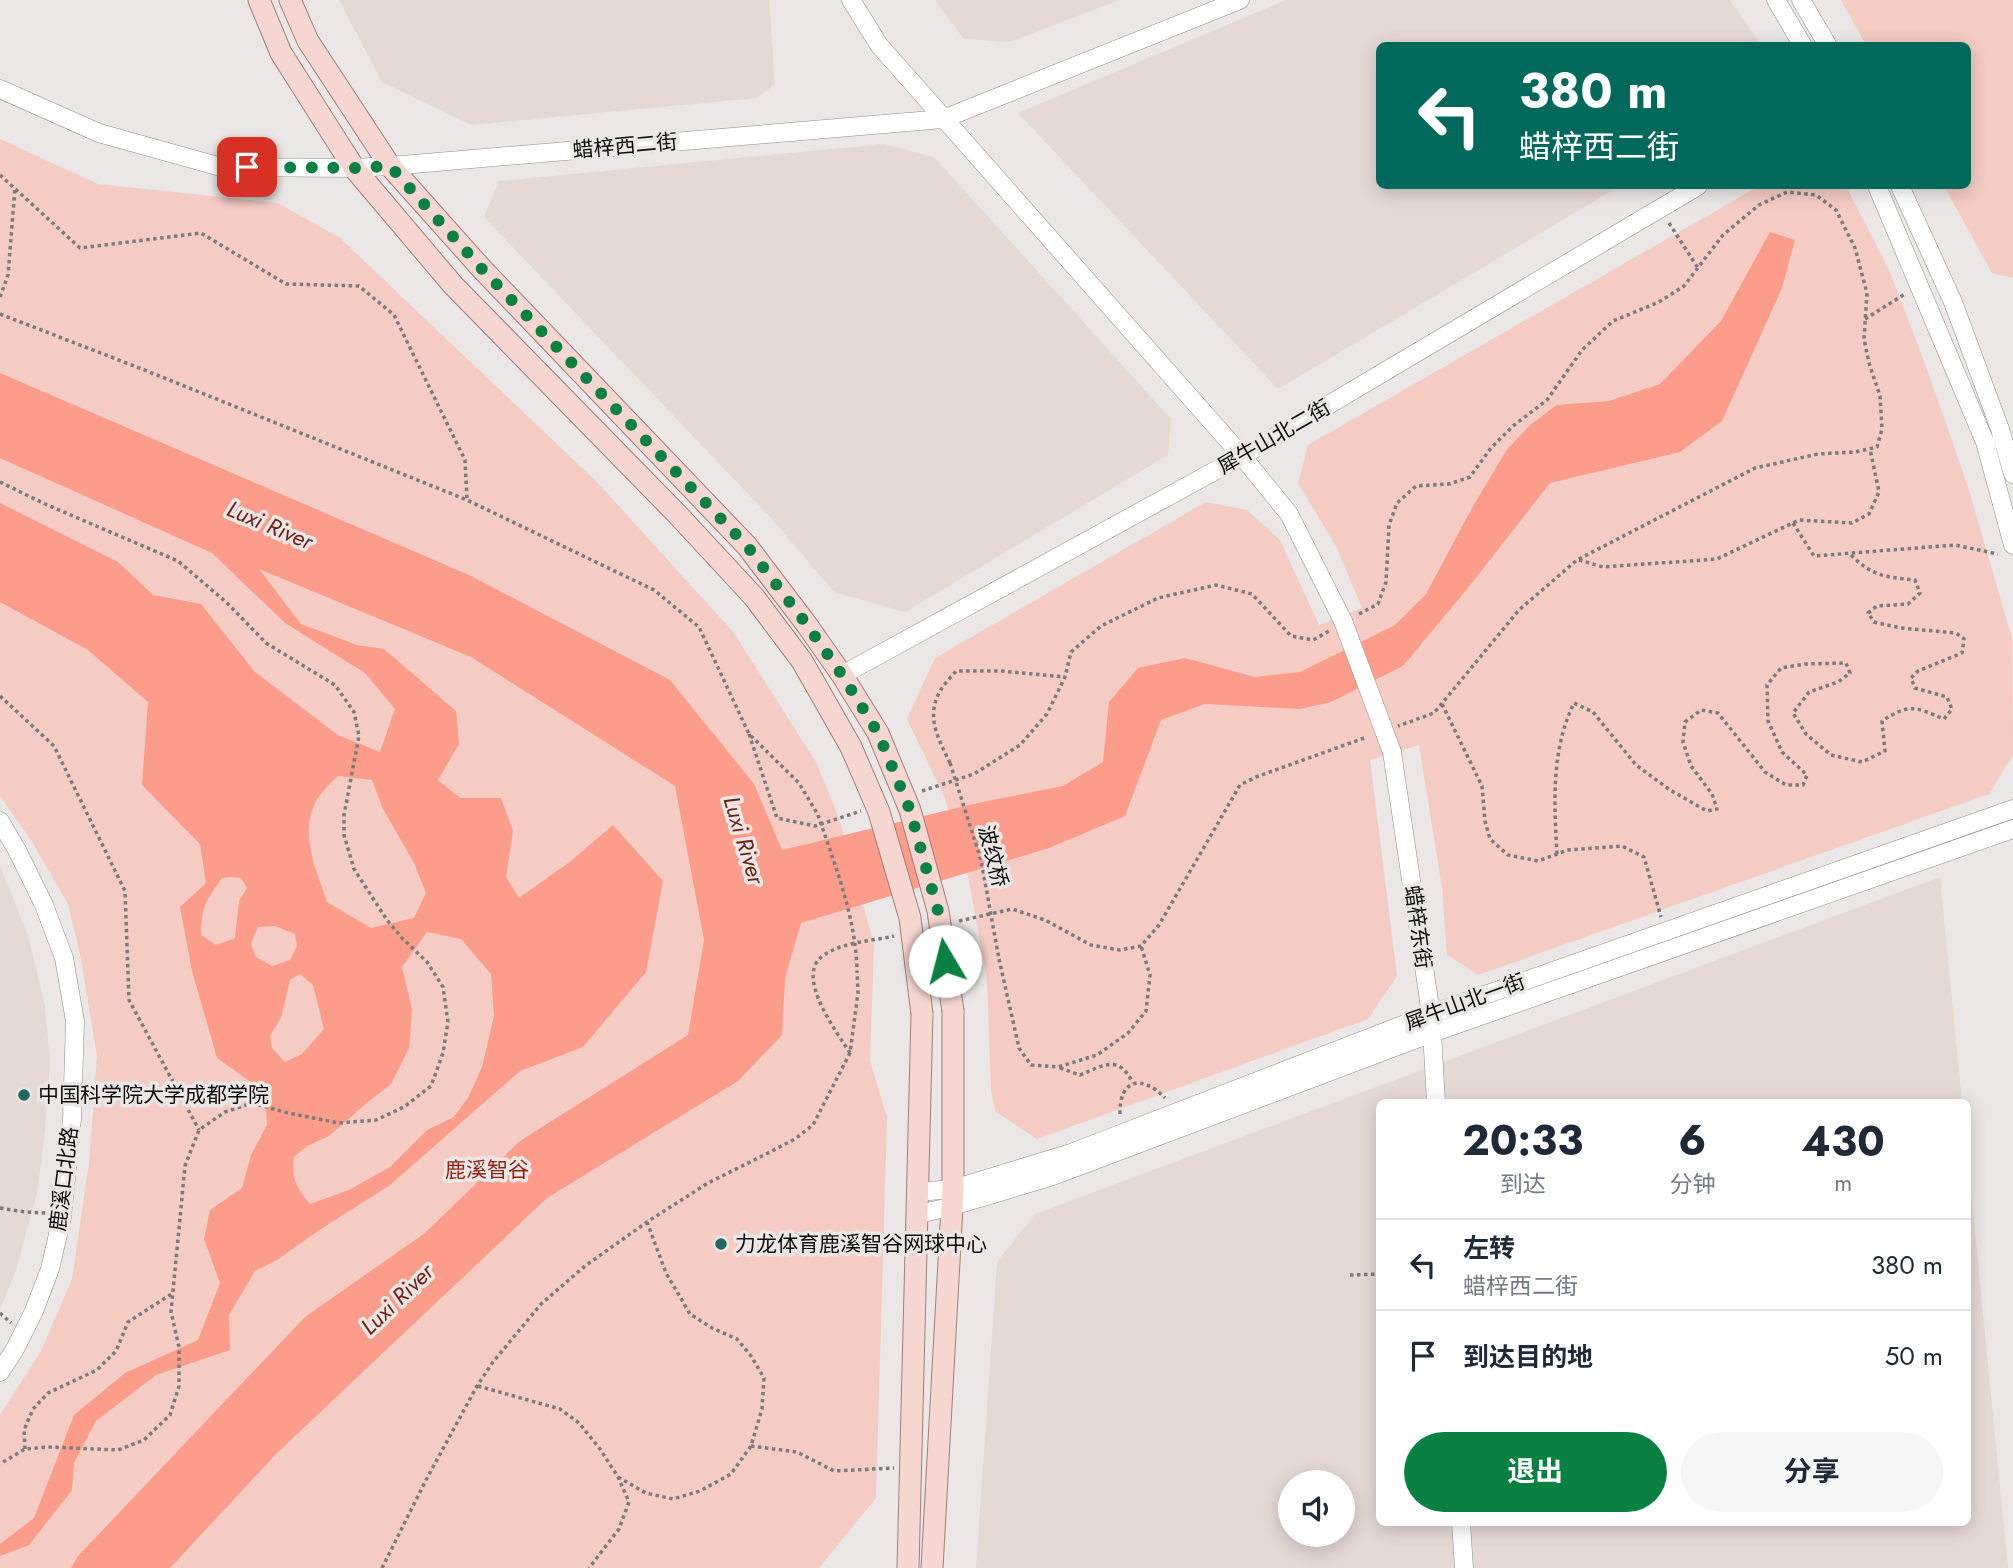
<!DOCTYPE html>
<html lang="zh">
<head>
<meta charset="utf-8">
<style>
	body { margin:0; font-family:Jost,"Noto Sans SC",sans-serif; background:#f6f6f7; color:#1f2937; height:100vh; display:flex; flex-direction:column; font-size:26px; white-space:nowrap }
	* { box-sizing:border-box; margin:0 }
	p { font-size:23px; color:#747a83 }
	.icon { flex:none; width:38px; height:38px; fill:none; stroke:currentColor; stroke-width:2; stroke-linecap:round; stroke-linejoin:round }
	.map { position:relative; flex:1; overflow:hidden }
	.details { position:absolute; left:1376px; top:1099px; width:595px; height:427px; display:flex; flex-direction:column; background:#fff; border-radius:10px; box-shadow:0 4px 18px #0003 }
	.details>* { flex:none }
	.banner { position:absolute; left:1376px; top:42px; width:595px; height:147px; border-radius:10px; box-shadow:0 4px 18px #0003; background:#00695c; color:#fff; overflow:hidden }
	.controls { position:absolute; left:1278px; top:1470px; display:grid; gap:14px }
	.controls a { display:grid; place-items:center; width:77px; height:77px; border-radius:50%; background:#fff; box-shadow:0 4px 18px #0003; font-size:35px }
	.pin { position:absolute; display:grid; place-items:center; width:60px; height:60px; color:#fff; margin:-30px; border-radius:14px; box-shadow:0 4px 10px #0006 }
	.me { position:absolute; width:77px; margin:-38px; rotate:352deg; stroke-linejoin:round; filter:drop-shadow(0 0 5px #0008) }
	.turn { display:flex; align-items:center; gap:24px; height:147px; padding:0 28px; font-size:32px }
	.turn .icon { width:91px; height:91px; stroke-width:2.5 }
	.turn b { display:block; font-size:49px; line-height:60px }
	.eta { display:flex; justify-content:space-evenly; align-items:center; height:119px; text-align:center }
	.eta b { font-size:42px; font-weight:700; line-height:49px }
	.cta { display:flex; gap:14px; margin-top:auto; padding:14px 28px }
	.cta a { flex:1; height:80px; border-radius:42px; background:#0b8043; color:#fff; font-size:28px; font-weight:700; line-height:80px; text-align:center }
	.cta a+a { background:#f6f6f7; color:#1f2937 }
	ul { padding:0; list-style:none }
	li { display:flex; align-items:center; gap:21px; height:91px; padding:0 28px; border-top:2px solid #e0e1e3 }
	li div { flex:1 }
	li b { display:block; font-size:26px }
	li em { font-style:normal }
	.map>svg:first-child { display:block }
	.built { fill:#e5d9d6; fill-rule:evenodd }
	.green { fill:#f4ccc4 }
	.water { fill:#fc9c8a; fill-rule:evenodd }
	.lines { fill:none; stroke-linecap:round; stroke-linejoin:round }
	.minor-casing { stroke:#8d8a89; stroke-width:19 }
	.major-casing { stroke:#a17e77; stroke-width:23 }
	.path { stroke:#7d7b7a; stroke-width:3.5; stroke-dasharray:3.5 3.5; stroke-linecap:butt }
	.minor { stroke:#fff; stroke-width:18 }
	.major { stroke:#f6d6d0; stroke-width:21 }
	.minor-bridge-casing { stroke:#8d8a89; stroke-width:19; stroke-linecap:butt }
	.major-bridge-casing { stroke:#a17e77; stroke-width:23; stroke-linecap:butt }
	.path-bridge { stroke:#7d7b7a; stroke-width:3.5; stroke-dasharray:3.5 3.5; stroke-linecap:butt }
	.minor-bridge { stroke:#fff; stroke-width:18 }
	.major-bridge { stroke:#f6d6d0; stroke-width:21 }
	.route { stroke:#0b8043; stroke-width:12; stroke-dasharray:0 21.6 }
	.poi-dot { fill:#21685d; stroke:#eae7e6; stroke-width:2.5 }
	.labels { text-anchor:middle; dominant-baseline:central; stroke-width:7; stroke-linejoin:round; paint-order:stroke }
	.street-label { font-size:21px; fill:#0d0c0c; stroke:#eae7e6 }
	.poi-label { font-size:21px; fill:#0d0c0c; stroke:#eae7e6; text-anchor:start }
	.park-label { font-size:21px; fill:#912314; stroke:#eae7e6 }
	.water-label { font-size:23px; font-style:italic; fill:#711e13; stroke:#eae7e6 }
</style>
</head>
<body>
<div class="map">
<svg width="2013" height="1568" viewBox="0 0 2013 1568">
	<rect width="100%" height="100%" fill="#eae7e6"/>
	<path class="built" d="M339,0H769L775,84L757,98L471,125L382,82Z
		M935,0H1119L1010,42L964,39Z
		M1286,0H1730L1761,45L1379,46V186H1620L1278,389L1018,113Z
		M884,144L934,157L1171,419L1168,455L905,612L834,592L772,519L484,217L499,181Z
		M0,866L28,935L45,1006L50,1060L45,1131L37,1193L16,1270L0,1309Z
		M1940,877L1962,1102H1379V1522H1967V1150L2008,1568H976L997,1262L1035,1214ZM1290,1482H1342V1535H1290Z"/>
	<path class="green" d="M1841,0H2013V278L1992,273L1944,186H1967V46L1866,45Z
		M0,139L98,184L278,203L340,238L598,483L734,633L816,762L839,818L874,944L870,1061L887,1117L876,1498L819,1568H0V1415L41,1351L72,1279L89,1163L97,1056L81,959L68,904L31,840L0,796Z
		M1759,186H1846L1889,270L1927,369L1967,484L2012,638L2013,755L1989,794L1478,975L1447,955L1442,888L1419,745L1370,760L1397,976L1368,1019L1037,1139L995,1111L991,1090L987,980L967,870L944,796L907,719L935,658L1206,502L1247,510L1280,540L1319,625L1362,608L1337,548L1298,483L1308,445Z"/>
	<path class="water" d="M1770,232L1795,240L1782,288L1722,421L1680,452L1550,483L1467,589L1403,666L1331,702L1300,709L1205,704L1161,720L1125,816L1049,848L801,923L785,978L782,1035L738,1081L547,1198L277,1453L170,1568H71L78,1556L305,1317L425,1233L520,1141L688,1035L704,940L675,786L471,657L259,569L301,624L357,645L384,649L456,711L459,744L438,780L460,798H501L513,831L506,877L519,898L571,861L613,825L663,881L646,972L583,1047L520,1071L390,1185L318,1231L277,1260L255,1271L229,1315L230,1350L156,1375L96,1421L74,1463L72,1490L29,1545L0,1556V1544L34,1518L74,1415L125,1373L198,1340L220,1283L204,1239L210,1210L242,1188L251,1155L267,1125L265,1092L217,1058L192,971L180,907L206,883L200,844L142,785L148,702L88,650L0,602V503L118,562L153,595L201,604L255,672L338,735L380,752L395,709L365,673L285,623L212,553L0,458V373L469,575L670,680L754,784L782,850L982,802L1063,786L1103,762L1109,702L1138,668L1185,658L1255,677L1300,672L1395,625L1426,594L1472,508L1506,451L1530,425L1557,405L1609,401L1660,384L1721,321ZM338,776L372,780L383,809L414,863L426,893L414,918L371,928L327,902C316,869 299,834 316,801C321,792 331,783 338,776ZM232,877L241,878L247,888L239,901L235,938L216,945L201,935C201,908 206,900 222,878ZM275,926L295,934L297,946L290,960L272,966L256,957L251,944L258,927ZM427,932L461,939L491,974L494,1016L482,1067L469,1096L454,1117L427,1130L390,1167L349,1190L310,1204C297,1188 291,1179 294,1157L307,1146L329,1136L363,1106L391,1084L409,1048L412,1009L402,967ZM300,974L313,985L324,1029L302,1054L285,1062L272,1048L270,1036L281,1018L290,980Z"/>
	<g class="lines">
		<g class="minor-casing">
			<path id="minor" d="M851,0L879,45L1242,456L1289,514L1343,621
				M1776,0L1803,46
				M1801,0L1828,46
				M0,89L99,133L221,167L354,168L390,166L943,119L1240,0
				M1877,186L1985,442L2013,545
				M1900,186L1953,302L2000,429L2013,474
				M842,675L1242,456L1698,186
				M1392,752L1431,1014L1436,1102
				M0,821L17,850L44,905L64,958L75,1021L72,1119L62,1217L50,1269L34,1311L14,1351L0,1372
				M918,1192L953,1189L1071,1153L1431,1014L2013,809
				M918,1214L950,1207L1050,1177L1432,1033L2013,829
				M1461,1522L1464,1568"/>
		</g>
		<g class="major-casing">
			<path id="major" d="M259,0L281,53L354,168L453,285L678,515L754,597L802,661L851,747
				M290,0L308,41L390,166L482,269L747,546L807,625L842,675L878,733
				M908,1568L922,1014
				M932,1568L953,1189V1011"/>
		</g>
		<path class="path" d="M0,175L80,248L201,233L286,284L359,286L394,315L465,460L467,499
			M1669,223L1698,268
			M0,297L8,275L15,188
			M0,314L142,369L467,500L654,590L699,627L749,734L799,783L818,815
			M1865,319L1905,294
			M0,482L45,504L178,561L226,602L266,643L335,685L354,712L359,736L344,815V835L354,869L387,920L402,938L427,962L443,987L448,1022L443,1053L431,1086L404,1107L376,1120L339,1123L288,1113L252,1103L225,1112L199,1130L185,1166L171,1312L179,1347V1386L170,1415L144,1440L118,1450L48,1447L25,1449L0,1464
			M1793,523L1814,556L1955,545L1998,554
			M1579,560L1603,567L1717,559L1799,520L1852,523L1869,514L1879,492L1870,449
			M1359,614L1378,604L1386,582L1389,525L1397,503L1416,486L1449,484L1470,477L1491,448L1513,426L1547,400L1582,350L1613,321L1659,302L1684,286L1723,235L1759,205L1787,192L1816,195L1836,210L1855,248L1867,293L1864,339L1869,363L1880,396L1882,429L1877,447L1855,452L1818,454L1755,468L1577,560L1519,610L1434,713L1398,726
			M0,696L54,746L125,891L129,1000L199,1130
			M1442,704L1482,786L1485,821L1490,839L1508,855L1538,861L1568,850L1622,846L1644,857L1661,917
			M749,734L777,818L815,826L861,811
			M950,763C939,740 926,718 939,693C943,685 950,678 956,671H1001L1065,677
			M922,791L974,774L1020,745L1047,714L1065,677L1071,652L1101,626L1158,598L1216,585L1252,594L1291,636L1313,640L1331,630
			M1557,854C1554,803 1551,750 1574,703L1593,712L1636,765L1670,790L1707,811L1717,809L1712,794L1691,766L1683,742L1685,722L1701,710L1718,713L1765,772L1786,785H1803L1807,775L1782,752L1768,721L1767,685L1781,668L1805,664L1846,663L1850,673L1838,682L1809,692L1793,713L1806,734L1831,755L1862,762L1885,751L1882,721C1910,703 1915,707 1944,719L1952,709L1947,697L1915,688L1911,678L1918,671L1962,653L1964,639L1956,633L1901,628L1874,622L1868,613L1877,606L1908,604L1920,593L1915,580C1884,577 1872,576 1850,554
			M959,921L1012,909L1045,920L1091,945L1120,950L1141,946L1159,925L1240,785L1256,777L1367,737
			M999,959L1019,1048L1031,1065L1058,1067L1097,1055L1128,1033L1146,1011L1150,975L1141,946
			M850,1053C837,1032 793,975 824,955C843,942 872,941 894,936
			M1060,1068L1080,1075C1105,1065 1118,1054 1133,1083
			M1120,1114C1119,1079 1142,1074 1165,1098
			M0,1208L25,1212L46,1213
			M1350,1275L1379,1274
			M0,1313L11,1323
			M478,1386L560,1409L579,1423L600,1449L618,1477L629,1502L619,1529L589,1568
			M751,1446L797,1452L834,1471L894,1468
			M25,1449L24,1430L33,1409L48,1393L97,1370L116,1351L128,1322L173,1293
			M618,1477L646,1493L673,1499L700,1491L731,1474L751,1446L762,1409L764,1378L751,1356L737,1339L712,1328L690,1314L666,1273L647,1222
			M382,1568L426,1480L477,1386L493,1362L541,1304L585,1266L647,1222L708,1183L766,1154L795,1139L813,1125L850,1053L858,993L857,971"/>
		<use href="#minor" class="minor"/>
		<use href="#major" class="major"/>
		<g class="minor-bridge-casing">
			<path id="minor-bridge" d="M1343,621L1392,752"/>
		</g>
		<g class="major-bridge-casing">
			<path id="major-bridge" d="M878,733L910,810L938,911L953,1011
				M851,747L879,812L910,918L922,1014"/>
		</g>
		<path class="path-bridge" d="M950,763L981,860L999,959
			M818,815C835,865 856,918 857,971"/>
		<use href="#minor-bridge" class="minor-bridge"/>
		<use href="#major-bridge" class="major-bridge"/>
	</g>
	<g class="lines">
		<path class="route" d="M247,167L354,168L390,166L482,269L747,546L807,625L842,675L878,733L910,810L938,911L945,961"/>
	</g>
	<g class="poi-dot">
		<circle cx="24" cy="1095" r="7"/>
		<circle cx="721" cy="1244" r="7"/>
	</g>
	<g class="labels">
		<g class="street-label">
			<text transform="translate(625 146) rotate(-5)">蜡梓西二街</text>
			<text transform="translate(1274 437) rotate(-30)">犀牛山北二街</text>
			<text transform="translate(993 856) rotate(76)">波纹桥</text>
			<text transform="translate(1418 927) rotate(82)">蜡梓东街</text>
			<text transform="translate(1465 1002) rotate(-20)">犀牛山北一街</text>
			<text transform="translate(64 1179) rotate(-83)">鹿溪口北路</text>
		</g>
		<g class="poi-label">
			<text x="38" y="1095">中国科学院大学成都学院</text>
			<text x="735" y="1244">力龙体育鹿溪智谷网球中心</text>
		</g>
		<g class="park-label">
			<text x="487" y="1170">鹿溪智谷</text>
		</g>
		<g class="water-label">
			<text transform="translate(270 525) rotate(23)">Luxi River</text>
			<text transform="translate(744 840) rotate(73)">Luxi River</text>
			<text transform="translate(397 1299) rotate(-44)">Luxi River</text>
		</g>
	</g>
</svg>
<div class="controls">
<a><svg class="icon" aria-label="sound" viewBox="0 0 24 24"><path d="M4 9h4l5-4v14l-5-4H4zM17 9q2 3 0 6"/></svg></a>
</div>
<div class="pin" style="left:247px;top:167px;background:#d93025"><svg class="icon" aria-label="arrive" viewBox="0 0 24 24"><path d="M6 21V4h12l-3 4 3 4H6"/></svg></div>
<svg class="me" style="left:945px;top:961px" viewBox="-20 -20 40 40"><circle r="19" fill="#fff"/><path d="M0-13L10 11 0 6-10 11z" fill="#0b8043"/></svg>
<div class="banner">
<div class="turn"><svg class="icon" aria-label="left" viewBox="0 0 24 24"><path d="M17 20v-9H6M10 6l-5 5 5 5"/></svg><div><b>380 m</b>蜡梓西二街</div></div>
</div>
<section class="details">
<div class="eta">
<div><b>20:33</b><p>到达</p></div>
<div><b>6</b><p>分钟</p></div>
<div><b>430</b><p>m</p></div>
</div>
<ul>
<li><svg class="icon" aria-label="left" viewBox="0 0 24 24"><path d="M17 20v-9H6M10 6l-5 5 5 5"/></svg><div><b>左转</b><p>蜡梓西二街</p></div><em>380 m</em></li>
<li><svg class="icon" aria-label="arrive" viewBox="0 0 24 24"><path d="M6 21V4h12l-3 4 3 4H6"/></svg><div><b>到达目的地</b></div><em>50 m</em></li>
</ul>
<div class="cta"><a>退出</a><a>分享</a></div>
</section>
</div>
</body>
</html>
